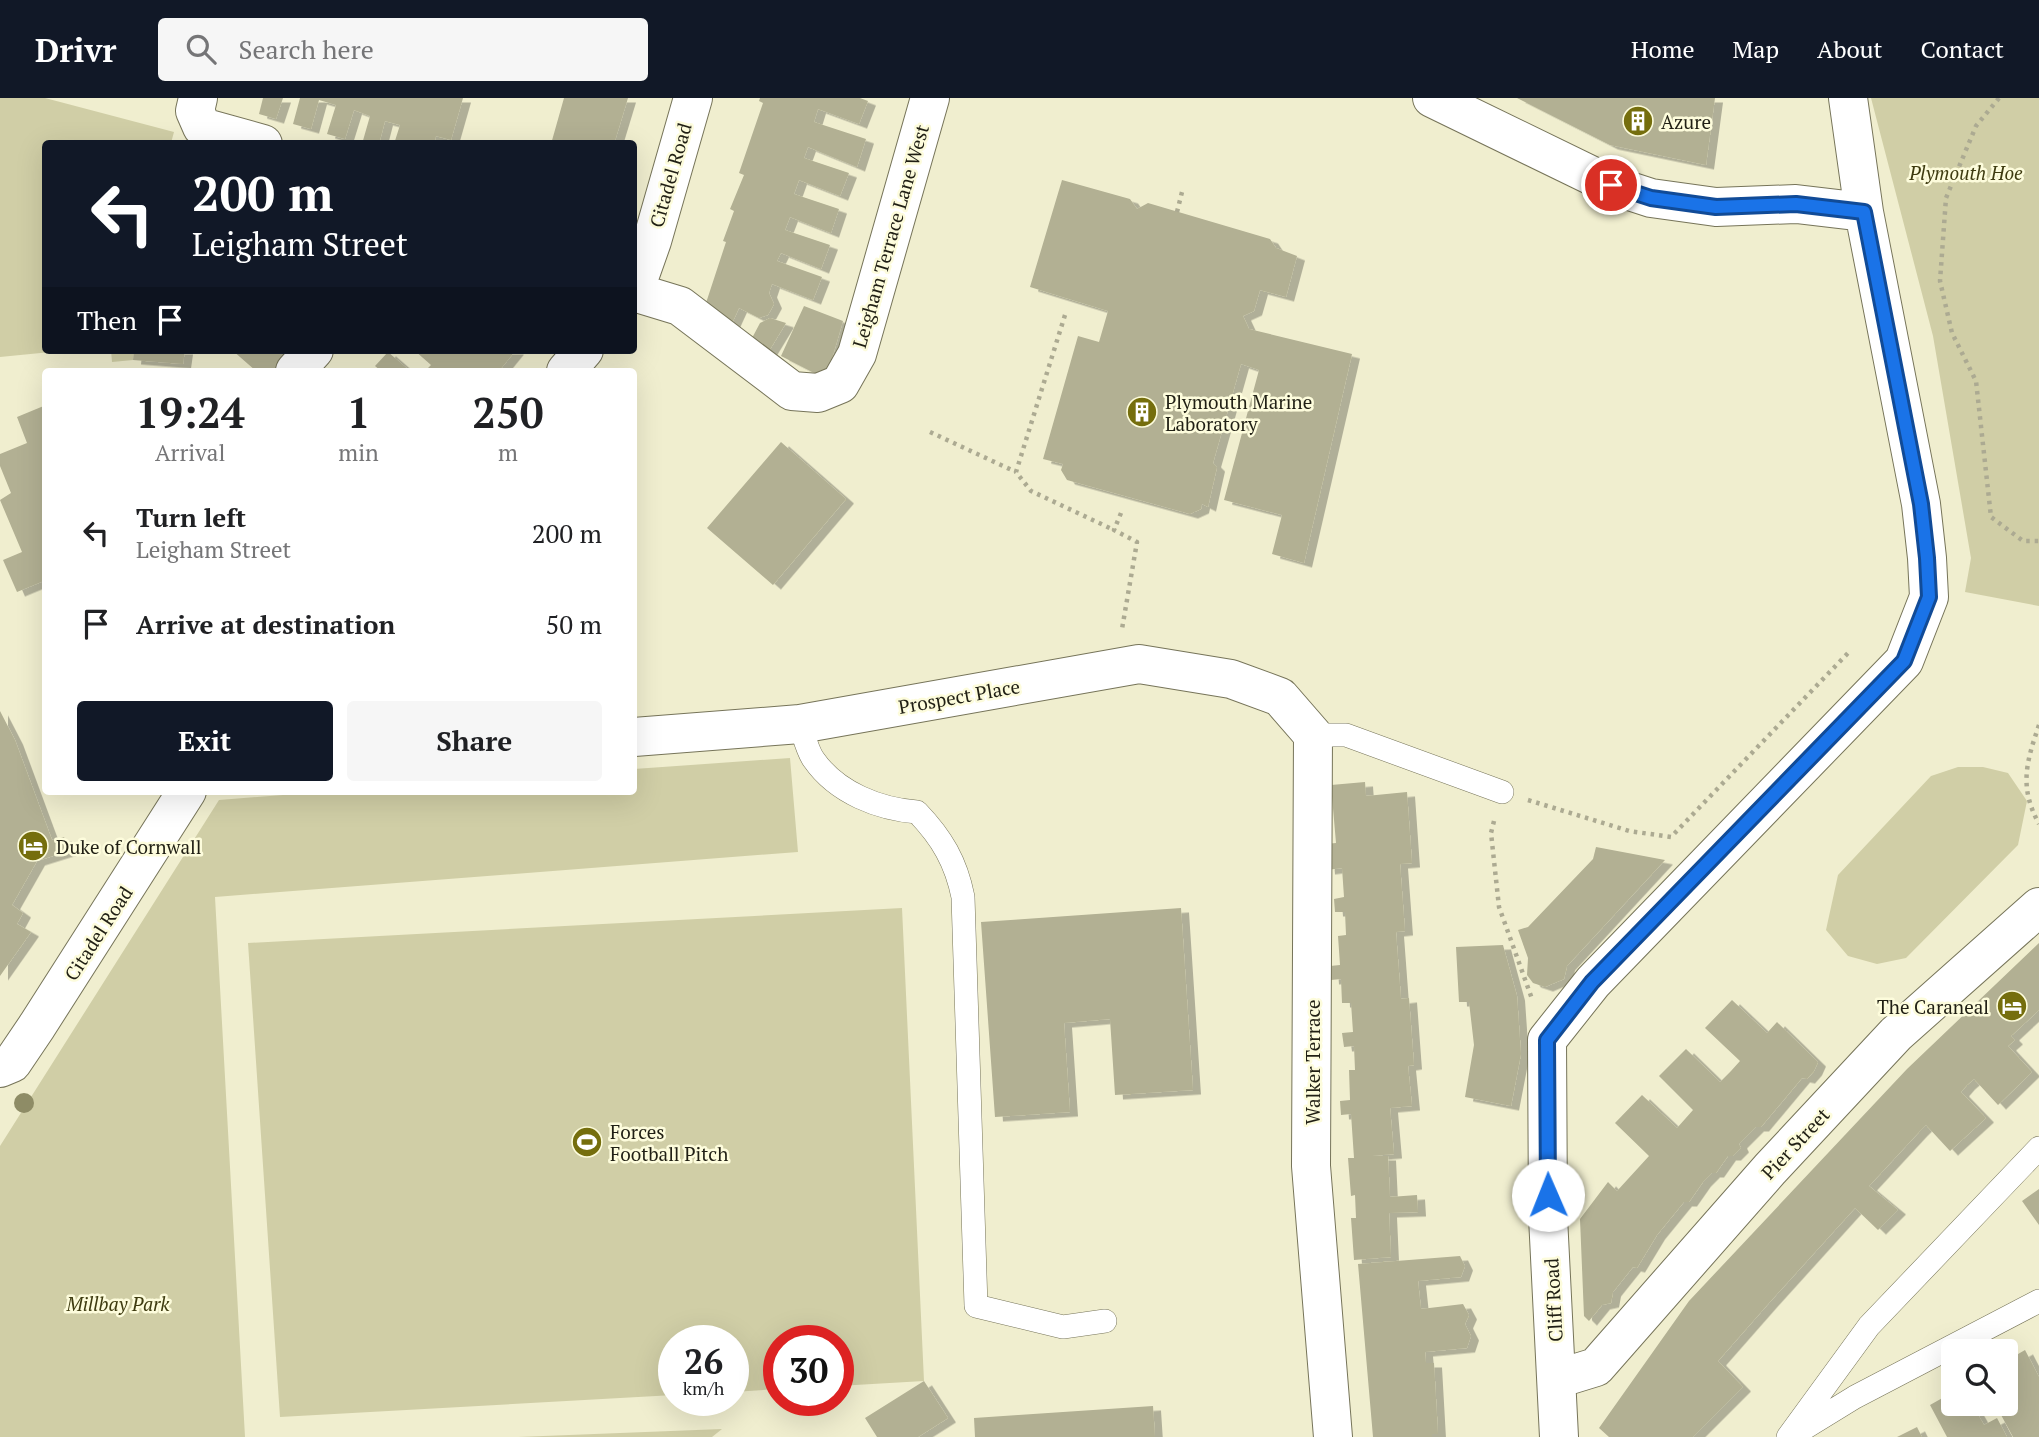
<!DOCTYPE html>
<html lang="en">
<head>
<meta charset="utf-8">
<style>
	body { margin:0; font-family:"PT Serif",serif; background:#f6f6f6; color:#202124; height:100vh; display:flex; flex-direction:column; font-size:26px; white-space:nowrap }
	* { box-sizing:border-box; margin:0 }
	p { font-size:23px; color:#757577 }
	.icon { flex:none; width:38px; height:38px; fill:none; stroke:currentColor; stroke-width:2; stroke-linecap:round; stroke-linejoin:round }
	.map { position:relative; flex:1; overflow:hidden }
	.sheet { position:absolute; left:42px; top:270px; width:595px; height:427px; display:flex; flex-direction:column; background:#fff; border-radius:7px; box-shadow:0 7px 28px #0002 }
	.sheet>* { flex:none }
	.hud { position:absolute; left:42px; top:42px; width:595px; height:214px; border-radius:7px; box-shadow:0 7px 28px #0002; background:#111827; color:#fff; overflow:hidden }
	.tools { position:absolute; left:1941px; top:1241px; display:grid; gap:14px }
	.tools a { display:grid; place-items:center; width:77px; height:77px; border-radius:7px; background:#fff; box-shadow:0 7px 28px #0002; font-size:35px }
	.speed { position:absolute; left:658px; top:1227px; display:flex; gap:14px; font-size:35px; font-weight:700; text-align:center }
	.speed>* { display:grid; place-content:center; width:91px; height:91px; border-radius:50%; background:#fff; box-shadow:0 7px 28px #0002; line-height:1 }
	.speed small { font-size:18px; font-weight:400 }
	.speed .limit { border:10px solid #d22; background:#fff; color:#111 }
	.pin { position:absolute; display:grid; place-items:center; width:60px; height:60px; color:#fff; margin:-30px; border:4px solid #fff; border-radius:50%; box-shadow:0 2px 7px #0007 }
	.me { position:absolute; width:77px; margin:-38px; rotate:359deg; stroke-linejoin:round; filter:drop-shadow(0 0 5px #0008) }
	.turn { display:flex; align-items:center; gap:24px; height:147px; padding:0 35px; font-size:32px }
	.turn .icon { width:91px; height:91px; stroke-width:2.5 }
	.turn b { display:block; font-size:49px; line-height:60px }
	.then { display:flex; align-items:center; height:66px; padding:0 35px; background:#0003; gap:14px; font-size:26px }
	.eta { display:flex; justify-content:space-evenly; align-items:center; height:119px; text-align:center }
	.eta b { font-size:42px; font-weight:800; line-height:49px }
	.cta { display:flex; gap:14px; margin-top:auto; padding:14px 35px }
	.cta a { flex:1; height:80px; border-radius:7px; background:#111827; color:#fff; font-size:28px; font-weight:800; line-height:80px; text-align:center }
	.cta a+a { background:#f6f6f6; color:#202124 }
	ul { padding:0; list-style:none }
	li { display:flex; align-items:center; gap:21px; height:91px; padding:0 35px }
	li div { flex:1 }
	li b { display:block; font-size:26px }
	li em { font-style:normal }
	header { display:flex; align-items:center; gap:42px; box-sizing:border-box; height:98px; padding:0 35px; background:#111827; color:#fff }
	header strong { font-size:33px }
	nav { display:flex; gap:38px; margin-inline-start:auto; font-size:24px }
	.search { width:490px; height:63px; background:#f6f6f6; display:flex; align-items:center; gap:18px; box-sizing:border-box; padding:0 24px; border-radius:7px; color:#757577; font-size:26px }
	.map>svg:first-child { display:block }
	.green { fill:#d0cea6 }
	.building { fill:#b2b093; filter:url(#shadow) }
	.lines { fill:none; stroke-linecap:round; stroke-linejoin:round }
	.service-casing { stroke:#767459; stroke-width:24 }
	.minor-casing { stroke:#767459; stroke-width:40 }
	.path { stroke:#acaa92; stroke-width:4.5; stroke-dasharray:3.5 5; stroke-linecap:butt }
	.service { stroke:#fff; stroke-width:23 }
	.minor { stroke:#fff; stroke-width:38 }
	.tree { fill:#8e8c66 }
	.route-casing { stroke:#114b97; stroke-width:18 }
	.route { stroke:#1a73e8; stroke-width:12 }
	.labels { text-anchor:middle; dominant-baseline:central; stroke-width:5; stroke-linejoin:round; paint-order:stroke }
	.poi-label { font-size:19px; fill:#201f14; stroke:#fdfcdc; text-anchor:start }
	.park-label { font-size:19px; font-style:italic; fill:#3e3b10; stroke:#fdfcdc }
	.street-label { font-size:19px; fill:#201f14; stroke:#fdfcdc }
</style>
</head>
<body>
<header>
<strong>Drivr</strong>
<div class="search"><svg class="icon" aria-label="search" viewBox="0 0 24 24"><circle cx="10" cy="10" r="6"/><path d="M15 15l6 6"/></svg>Search here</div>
<nav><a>Home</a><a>Map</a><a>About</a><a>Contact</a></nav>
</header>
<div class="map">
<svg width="2039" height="1339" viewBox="0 0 2039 1339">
	<defs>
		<filter id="shadow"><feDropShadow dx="8" dy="4.5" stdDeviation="0" flood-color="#0004"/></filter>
	</defs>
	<rect width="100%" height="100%" fill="#f0eecf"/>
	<path class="green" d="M0,0H45L174,34L171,45L46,46V252H71L0,259Z
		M1871,0H2039V508L1965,494L1971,460L1933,238Z
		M111,252H134L133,262L112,264Z
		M790,660L798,754L215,799L245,1339H0V1048L219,702L334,693H634V671Z
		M1958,669H1983L2008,675L2027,703L2018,747L1906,860L1877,866L1848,858L1826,832L1838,777L1931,678Z
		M902,810L924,1283L838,1288V1242H779V1291L733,1294V1242H674V1297L280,1319L248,845Z
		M722,1331L712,1339H518Z"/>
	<path class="building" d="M263,0H283L276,21L259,16Z
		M300,0H463L451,42L436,38L434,46H394L400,27L385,23L379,46H362L370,18L354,12L345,41L327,36L336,7L319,2L311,31L293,26Z
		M564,0H628L614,46H551Z
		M760,0H860L868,3L859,26L818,11L814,24L866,41L857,69L808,49L804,60L849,75L840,98L799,82L794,96L839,111L831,135L790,119L785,132L830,147L821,171L781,155L777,163L822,179L813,202L772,186L769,195L774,206L768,217L759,220L739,210L729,232L705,208L726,144L723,143L734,113L730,111L744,77L739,75L763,5L759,3Z
		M1517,0H1715L1706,67L1610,47Z
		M1062,82L1130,101L1137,111L1148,105L1270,141L1276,150L1297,158L1286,199L1260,192L1254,213L1243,218L1249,231L1352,256L1304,465L1272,456L1282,417L1224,402L1259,272L1241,266L1213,365L1217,369L1208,409L1202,406L1201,411L1190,416L1067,382L1061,372L1063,366L1043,361L1078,238L1099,244L1108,213L1030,189Z
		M804,208L843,223L826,281L781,258Z
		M770,220L786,225L766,258L751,242L760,225Z
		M134,252H185L183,266L133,262Z
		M232,252H300L282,273H256Z
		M414,252H516L499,273H425L431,267Z
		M388,254L410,273H381L375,268Z
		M46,307V482L17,494L3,462L22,454L0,402L11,395L0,368V356L27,345L17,319Z
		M781,344L846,401L773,487L707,430Z
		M0,613L15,642L52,742L64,739L69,753L37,763L12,807L23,815L17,826L31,834L0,878Z
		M1365,684L1366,698L1407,694L1412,765L1400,766L1405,833L1396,834L1401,901L1409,900L1414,967L1408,968L1412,1008L1390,1010L1394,1056L1372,1058H1388L1390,1099L1417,1097L1418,1114L1389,1115L1391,1159L1354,1162L1351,1120H1356L1355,1097L1351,1098L1348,1060H1354L1351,1016L1341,1017L1340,1003L1350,1002L1349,972H1355L1354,948L1344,949L1342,935L1353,934L1351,905H1342L1341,881L1331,882L1330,868L1340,867L1338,838L1346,837L1345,814H1335L1334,801L1344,799L1342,770L1327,772L1325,746L1336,745L1331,687Z
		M1596,749L1665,762L1567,868L1564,881L1545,889L1533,885L1527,877L1528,860L1518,832L1528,829L1593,761Z
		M1181,810L1193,992L1115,997L1110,921L1064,925L1070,1014L995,1019L981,824Z
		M2039,845V912L2011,938L2015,942L2008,948L2032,974L1998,1007L1974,981L1967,987L1961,994L1986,1020L1950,1053L1926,1027L1920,1033L1869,1088L1898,1112L1878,1132L1855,1110L1769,1205L1718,1263L1743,1289L1693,1339H1609L1599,1330L1689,1203L1907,971Z
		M1503,847L1517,898L1521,956L1511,1008L1465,999L1474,947L1469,904H1459L1456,849Z
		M1732,902L1767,935L1777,924L1818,964L1814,973L1807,981L1802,980L1761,1029H1756L1739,1046L1741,1050L1733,1058H1728L1716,1075H1712L1703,1084L1689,1104H1684L1657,1137L1637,1170L1633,1169L1613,1194L1611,1205L1602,1207L1589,1223L1584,1218L1580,1121L1608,1084L1617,1093L1649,1058L1615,1025L1642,997L1677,1030L1693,1012L1659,978L1686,951L1720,984L1731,973L1740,963L1705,930Z
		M2039,1091V1127L2022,1103Z
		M1460,1158L1465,1168L1461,1179L1418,1183L1421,1211L1463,1206L1469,1217L1465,1226L1471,1238L1467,1250L1425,1254L1426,1265H1434L1438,1336H1432V1339H1373L1358,1166Z
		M2025,1252L2039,1279V1339H2013L2000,1315L2012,1308L2006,1297V1263Z
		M924,1283L948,1320L918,1339H877L865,1320Z
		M1953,1294V1306H1972L1984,1327L1997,1320L2007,1339H1947L1930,1307Z
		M1153,1308L1155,1339H975L974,1320Z
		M1917,1329L1922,1339H1897Z"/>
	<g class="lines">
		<g class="service-casing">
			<path id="service" d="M800,626C804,637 807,653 814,662C837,695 879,711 917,714C942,740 956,764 963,799L976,1208L1063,1229L1105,1223
				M1313,637H1346L1502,694
				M1798,1334L1855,1299L2039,1203
				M1788,1339L1869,1228L2039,1050"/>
		</g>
		<g class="minor-casing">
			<path id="minor" d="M198,0L195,13L202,29L263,46
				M1432,0L1611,87L1651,100L1716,109L1796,106L1864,114
				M634,194L680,208L792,293L818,295L840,286L857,256L930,0
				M634,194L652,143L693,0
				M295,273L314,252
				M566,273L584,252
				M634,639L800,626L1139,566L1231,581L1280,599L1313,637L1311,1068L1333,1339
				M0,970L12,965L37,928L187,693
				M1557,1281L1596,1269L1770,1071L1896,936L2039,809
				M1559,1339L1548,1119L1547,942L1593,884L1904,563L1929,499L1927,460L1921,406L1864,114L1848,0"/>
		</g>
		<path class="path" d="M1999,0L1976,28L1946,100L1940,183L1952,235L1976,283L1991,419L2023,443H2039
			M1177,114L1183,90
			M1065,217L1016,374L1031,393L1114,432
			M930,334L1016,374
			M1121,415L1114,432L1137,444L1122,531
			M2039,627C2026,665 2019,689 2039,726
			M1528,702L1629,733L1671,739L1849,554
			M1494,723L1491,735L1499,809L1532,901"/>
		<use href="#service" class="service"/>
		<use href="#minor" class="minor"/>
	</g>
	<circle class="tree" cx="24" cy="1005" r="10"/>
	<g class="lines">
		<g class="route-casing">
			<path id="route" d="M1548,1097L1547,942L1592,884L1904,563L1929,499L1927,460L1921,406L1864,114L1796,106L1716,109L1651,100L1611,87"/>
		</g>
		<use href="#route" class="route"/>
	</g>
	<defs>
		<g id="building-disc" transform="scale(1.575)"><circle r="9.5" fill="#756e0d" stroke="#fdfcdc"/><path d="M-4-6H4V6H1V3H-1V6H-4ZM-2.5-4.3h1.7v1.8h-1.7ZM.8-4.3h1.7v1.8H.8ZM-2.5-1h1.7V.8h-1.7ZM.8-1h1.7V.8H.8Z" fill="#fff"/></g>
		<g id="hotel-disc" transform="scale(1.575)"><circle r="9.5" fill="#756e0d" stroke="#fdfcdc"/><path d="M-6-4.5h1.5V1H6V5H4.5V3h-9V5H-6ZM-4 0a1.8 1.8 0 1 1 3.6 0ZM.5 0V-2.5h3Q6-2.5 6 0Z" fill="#fff"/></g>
		<g id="stadium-disc" transform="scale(1.575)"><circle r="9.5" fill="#756e0d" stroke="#fdfcdc"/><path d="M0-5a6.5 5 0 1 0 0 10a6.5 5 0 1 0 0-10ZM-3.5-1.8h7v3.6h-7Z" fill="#fff"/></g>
	</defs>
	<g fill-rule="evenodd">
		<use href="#building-disc" x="1638" y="23"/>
		<use href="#building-disc" x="1142" y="314"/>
		<use href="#hotel-disc" x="33" y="748"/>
		<use href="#hotel-disc" x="2012" y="908"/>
		<use href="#stadium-disc" x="587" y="1044"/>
	</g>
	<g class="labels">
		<g class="poi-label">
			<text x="1661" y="23">Azure</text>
			<text x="1165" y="303">Plymouth Marine<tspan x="1165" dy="22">Laboratory</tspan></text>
			<text x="56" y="748">Duke of Cornwall</text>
			<text x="1989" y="908" text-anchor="end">The Caraneal</text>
			<text x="610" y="1033">Forces<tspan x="610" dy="22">Football Pitch</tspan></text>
		</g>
		<g class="park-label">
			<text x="1966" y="74">Plymouth Hoe</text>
			<text x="118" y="1205">Millbay Park</text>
		</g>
		<g class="street-label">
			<text transform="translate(670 77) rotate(-74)">Citadel Road</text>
			<text transform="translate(890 138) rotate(-74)">Leigham Terrace Lane West</text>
			<text transform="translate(959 598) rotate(-10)">Prospect Place</text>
			<text transform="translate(98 835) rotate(-57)">Citadel Road</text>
			<text transform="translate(1312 964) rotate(-90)">Walker Terrace</text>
			<text transform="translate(1795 1045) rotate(-47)">Pier Street</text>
			<text transform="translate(1553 1202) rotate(-93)">Cliff Road</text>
		</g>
	</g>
</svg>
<div class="tools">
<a><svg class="icon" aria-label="search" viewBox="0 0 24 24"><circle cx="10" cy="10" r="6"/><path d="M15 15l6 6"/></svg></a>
</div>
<div class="speed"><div>26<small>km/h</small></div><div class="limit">30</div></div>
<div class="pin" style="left:1611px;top:87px;background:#d93025"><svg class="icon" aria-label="arrive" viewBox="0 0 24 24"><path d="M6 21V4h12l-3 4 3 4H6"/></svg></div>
<svg class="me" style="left:1548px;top:1097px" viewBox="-20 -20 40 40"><circle r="19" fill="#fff"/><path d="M0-13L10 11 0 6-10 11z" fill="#1a73e8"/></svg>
<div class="hud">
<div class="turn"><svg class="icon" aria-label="left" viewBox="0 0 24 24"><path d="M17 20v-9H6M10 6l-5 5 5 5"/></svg><div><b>200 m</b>Leigham Street</div></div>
<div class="then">Then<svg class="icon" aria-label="arrive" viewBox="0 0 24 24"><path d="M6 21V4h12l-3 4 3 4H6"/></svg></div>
</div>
<section class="sheet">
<div class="eta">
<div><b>19:24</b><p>Arrival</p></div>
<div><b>1</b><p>min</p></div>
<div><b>250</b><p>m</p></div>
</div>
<ul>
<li><svg class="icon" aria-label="left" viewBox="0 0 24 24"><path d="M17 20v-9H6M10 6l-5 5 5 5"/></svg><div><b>Turn left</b><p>Leigham Street</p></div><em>200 m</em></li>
<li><svg class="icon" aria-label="arrive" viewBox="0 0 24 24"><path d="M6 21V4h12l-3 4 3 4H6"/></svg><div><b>Arrive at destination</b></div><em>50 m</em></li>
</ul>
<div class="cta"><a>Exit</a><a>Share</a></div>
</section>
</div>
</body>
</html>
